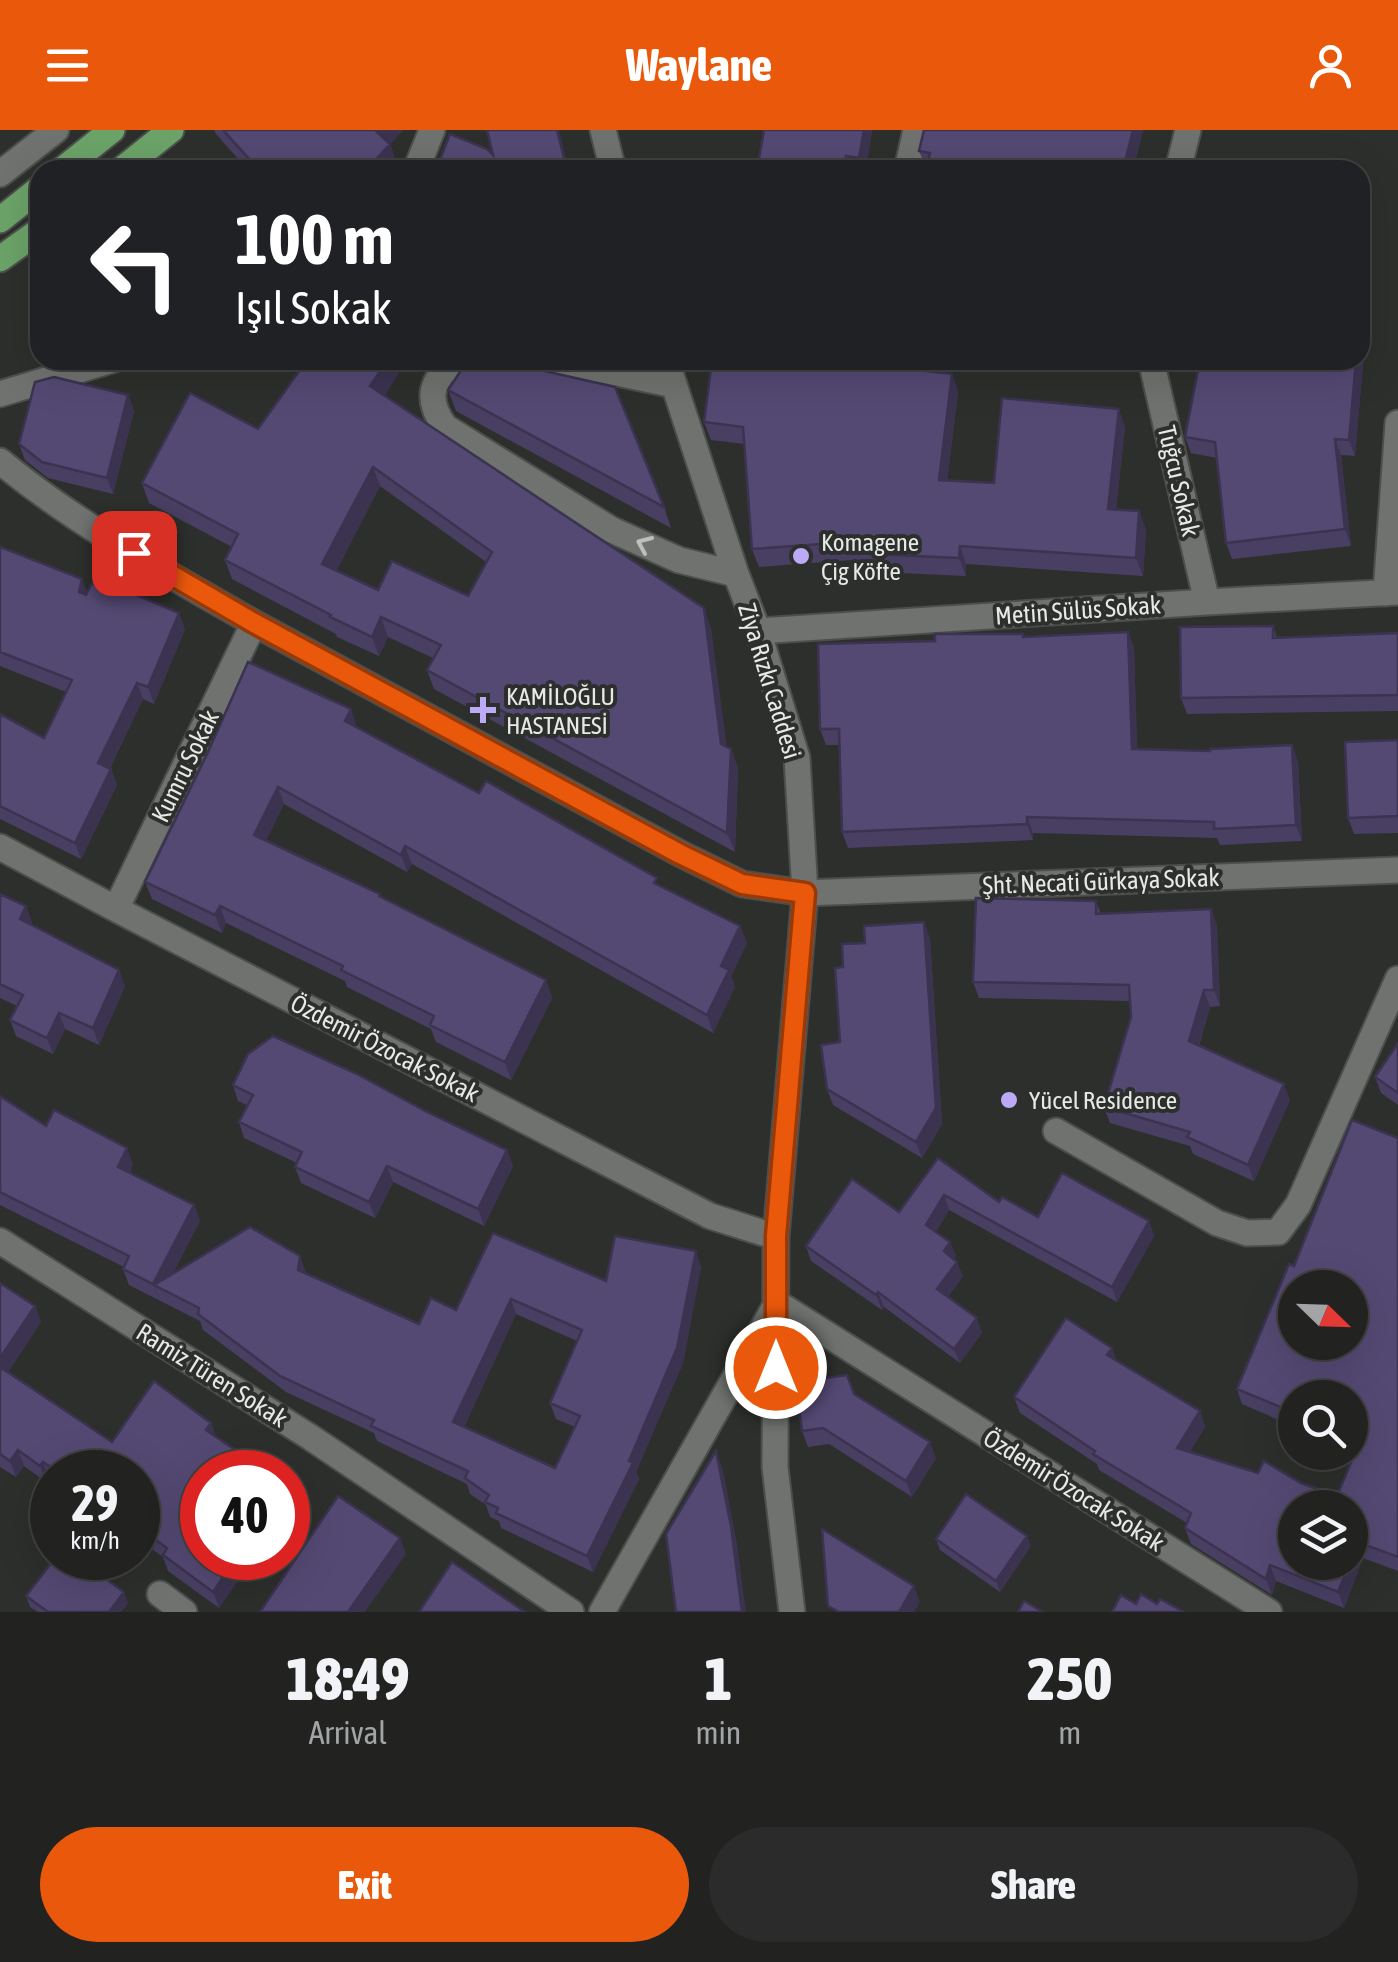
<!DOCTYPE html>
<html lang="en">
<head>
<meta charset="utf-8">
<style>
	body { margin:0; font-family:"Asap Condensed",sans-serif; background:#2a2b2a; color:#f1f3f6; height:100vh; display:flex; flex-direction:column; font-size:38px; white-space:nowrap }
	* { box-sizing:border-box; margin:0 }
	p { font-size:32px; color:#a2a4a5 }
	.icon { flex:none; width:55px; height:55px; fill:none; stroke:currentColor; stroke-width:2; stroke-linecap:round; stroke-linejoin:round }
	.map { position:relative; height:1482px; overflow:hidden }
	.drawer { display:flex; flex-direction:column; background:#222321; flex:1 }
	.drawer>* { flex:none }
	.top-card { position:absolute; left:30px; top:30px; width:1340px; height:210px; border-radius:30px; box-shadow:0 10px 40px #0002,0 0 0 2px #3f403f; background:#202124; color:#fff; overflow:hidden }
	.needle { width:65px; rotate:113deg }
	.fabs { position:absolute; left:1278px; top:1140px; display:grid; gap:20px }
	.fabs a { display:grid; place-items:center; width:90px; height:90px; border-radius:50%; background:#222321; box-shadow:0 10px 40px #0002,0 0 0 2px #3f403f; font-size:50px }
	.speed { position:absolute; left:30px; top:1320px; display:flex; gap:20px; font-size:50px; font-weight:700; text-align:center }
	.speed>* { display:grid; place-content:center; width:130px; height:130px; border-radius:50%; background:#222321; box-shadow:0 10px 40px #0002,0 0 0 2px #3f403f; line-height:1 }
	.speed small { font-size:25px; font-weight:400 }
	.speed .limit { border:15px solid #d22; background:#fff; color:#111 }
	.pin { position:absolute; display:grid; place-items:center; width:85px; height:85px; color:#fff; margin:-42px; border-radius:20px; box-shadow:0 5px 15px #0006 }
	.me { position:absolute; width:110px; margin:-55px; rotate:0deg; stroke-linejoin:round; filter:drop-shadow(0 0 8px #0008) }
	.turn { display:flex; align-items:center; gap:35px; height:210px; padding:0 40px; font-size:45px }
	.turn .icon { width:130px; height:130px; stroke-width:2.5 }
	.turn b { display:block; font-size:70px; line-height:85px }
	.eta { display:flex; justify-content:space-evenly; align-items:center; height:170px; text-align:center }
	.eta b { font-size:60px; font-weight:800; line-height:70px }
	.cta { display:flex; gap:20px; margin-top:auto; padding:20px 40px }
	.cta a { flex:1; height:115px; border-radius:60px; background:#ea580c; color:#fff; font-size:40px; font-weight:800; line-height:115px; text-align:center }
	.cta a+a { background:#2a2b2a; color:#f1f3f6 }
	header { display:flex; justify-content:space-between; align-items:center; height:130px; padding:0 40px; background:#ea580c; color:#fff; font-size:45px; font-weight:800 }
	.map>svg:first-child { display:block }
	.lines { fill:none; stroke-linecap:round; stroke-linejoin:round }
	.minor-casing { stroke:#4c4e4c; stroke-width:29 }
	.major-casing { stroke:#4c4e4c; stroke-width:29 }
	.minor { stroke:#6f726f; stroke-width:25 }
	.major { stroke:#6ba368; stroke-width:25 }
	.wall { fill:#483f63; fill-rule:evenodd }
	.shaded-wall { fill:#3b3350 }
	.building { fill:#544973; stroke:#3b3350; stroke-width:2.5; fill-rule:evenodd }
	.oneway { stroke:#bdbfbd }
	.route-casing { stroke:#983908; stroke-width:25 }
	.route { stroke:#ea580c; stroke-width:18 }
	.poi-dot { fill:#bcaaf6; stroke:#2d2f2c; stroke-width:4 }
	.labels { text-anchor:middle; dominant-baseline:central; stroke-width:8; stroke-linejoin:round; paint-order:stroke }
	.street-label { font-size:25px; fill:#e7e9e7; stroke:#2d2f2c }
	.poi-label { font-size:25px; fill:#e7e9e7; stroke:#2d2f2c; text-anchor:start }
</style>
</head>
<body>
<header><svg class="icon" aria-label="menu" viewBox="0 0 24 24"><path d="M4 6h16M4 12h16M4 18h16"/></svg>Waylane<svg class="icon" aria-label="person" viewBox="0 0 24 24"><circle cx="12" cy="8" r="4"/><path d="M4 21q1-7 8-7t8 7"/></svg></header>
<div class="map">
<svg width="1398" height="1482" viewBox="0 0 1398 1482">
	<rect width="100%" height="100%" fill="#2d2f2c"/>
	<g class="lines">
		<g class="minor-casing">
			<path id="minor" d="M603,0L613,40
				M416,40L432,0
				M907,40L916,0
				M1178,40L1188,0
				M0,44L56,0
				M458,230C430,249 425,269 445,297L612,400L679,430L736,444
				M556,230L674,255
				M666,230L736,444L758,501L797,628L805,763L776,1107L775,1337L792,1482
				M1151,230L1207,472
				M0,264L112,230
				M0,331C77,395 167,443 254,493L681,724L742,754L805,763L1398,740
				M1386,463L1398,293
				M758,501L1207,472L1398,462
				M0,717L116,779L710,1086L776,1107
				M116,779L254,493
				M1056,1001L1217,1093L1247,1103L1278,1102L1298,1075L1398,849
				M0,1111L310,1307L571,1482
				M160,1464L184,1482
				M602,1482L777,1173L1269,1482"/>
		</g>
		<g class="major-casing">
			<path id="major" d="M62,40L112,0
				M121,40L171,0
				M0,90L40,58
				M0,129L40,100"/>
		</g>
		<use href="#minor" class="minor"/>
		<use href="#major" class="major"/>
	</g>
	<path class="wall" d="M214,0H403L390,14L397,34L392,40H248L216,4Z
		M764,0H872L866,40H757Z
		M1143,0L1133,40H926V37L919,21Z
		M1364,222L1355,326L1341,325L1351,416L1232,429L1226,413L1217,328L1191,323L1185,307Z
		M952,244L958,262L947,351L994,353L1125,297L1116,379L1146,399L1143,446L966,434V446L855,441L852,430L759,437L752,419L745,314L711,310L704,292Z
		M448,260L664,377L671,398L456,281Z
		M128,265L134,281L113,364L48,348L25,330L19,314Z
		M384,266L711,498L726,617L731,619L738,638L735,722L434,559L427,540L433,528L388,507L379,526L337,507L336,504L232,449L225,430L232,417L149,373L142,353L258,299ZM380,356L486,432L468,466L378,460L336,441Z
		M0,417L87,463L185,499L154,574L143,569L110,638L111,639L117,655L81,729L0,689V584L44,608L66,562L0,536Z
		M1273,496L1277,508L1398,503V581L1187,584L1181,568Z
		M1128,502L1134,518L1137,619L1298,631L1302,711L1220,715L1217,708L1033,703V710L848,718L842,702L839,615H826L820,599L935,511L1023,504L1024,507Z
		M357,597L479,663L660,756L740,796L747,813L731,846L735,857L713,903L412,734L407,742L284,674L266,710L546,850L552,868L511,950L436,912L431,899L347,857L345,851L226,793L222,803L152,769L145,752Z
		M1398,610V703L1354,704L1348,688Z
		M0,764L26,776L32,793L31,795L125,856L99,915L65,899L53,924L16,906L10,890L17,876L0,868Z
		M1096,771L1101,784L1211,779L1217,796L1220,876L1210,877L1199,916L1290,970L1254,1051L1193,1024L1190,1016L1110,993L1104,977L1131,887L1130,871L979,868L973,852Z
		M930,808L942,994L922,1028L833,975L827,959L840,912Z
		M1398,913V975L1381,963L1375,947Z
		M233,955L427,982L507,1020L513,1036L484,1096L393,1052L375,1088L301,1053L295,1037L297,1033L244,1008L239,992L247,975L238,971Z
		M0,966L46,996L133,1034L130,1042L194,1075L200,1091L173,1143L306,1142V1143L419,1194L456,1180L606,1151L701,1137L683,1233L636,1342L639,1349L593,1442L501,1398L499,1391L490,1387L486,1375L470,1364L467,1354L377,1311L374,1303L286,1262L203,1200L200,1191L129,1155L123,1139L124,1137L0,1075ZM516,1184L577,1211L550,1273L556,1289L575,1297L555,1338L464,1297Z
		M1398,1008V1441L1363,1428L1344,1478L1276,1451L1272,1465L1191,1414L1185,1398L1187,1393L1099,1340L1097,1334L1020,1283L1014,1267L1117,1231L1200,1281L1205,1297L1190,1322L1258,1343L1301,1353L1337,1366L1356,1322L1350,1320V1268H1295V1297L1242,1274L1237,1259L1294,1136Z
		M938,1028L999,1072L1038,1087L1149,1091L1154,1106L1117,1172L949,1080L936,1102L950,1112L956,1126L954,1129L963,1146L948,1167L982,1203L960,1233L884,1177L882,1180L811,1131L806,1116L899,1082Z
		M0,1153L35,1176L41,1192L8,1242L112,1312L211,1293L216,1307L202,1428H253L219,1478L168,1441L163,1427L138,1409V1342H52V1351L49,1348L46,1352L24,1336L16,1347L0,1337Z
		M854,1264L936,1328L912,1367L829,1314L808,1317L802,1301Z
		M936,1409L1031,1416L1000,1462L940,1420Z
		M26,1466L128,1473L121,1482H38L30,1477Z"/>
	<path class="shaded-wall" d="M378,0H403L384,21L376,1Z
		M557,0H559L569,40H567Z
		M864,0H872L866,40H863L859,28Z
		M1133,0H1143L1133,40H1123Z
		M390,14L397,34L392,40H366Z
		M846,26L851,40H843Z
		M1360,211L1364,222L1355,326L1349,310L1356,230H1360Z
		M388,230H408L378,276L370,256Z
		M952,244L958,262L945,368L939,350Z
		M128,265L134,281L113,364L107,348Z
		M1119,279L1125,297L1114,397L1108,379Z
		M1335,309L1341,325L1351,416L1345,399Z
		M373,337L380,356L330,454L322,434Z
		M1139,381L1146,399L1143,446L1136,428Z
		M960,416L966,434V446L959,428Z
		M82,449L88,465L79,462Z
		M704,478L711,498L729,634L721,614Z
		M179,483L185,499L154,574L148,557Z
		M381,487L388,507L379,526L372,507Z
		M1128,502L1134,518L1138,635L1132,619Z
		M137,553L143,569L104,649L98,633Z
		M351,579L357,597L345,591Z
		M1292,615L1298,631L1302,711L1296,695Z
		M731,619L738,638L735,722L727,703Z
		M111,639L117,655L81,729L75,713Z
		M278,657L284,674L261,722L254,705Z
		M1027,687L1033,703V710L1027,694Z
		M405,716L412,734L407,742L401,725Z
		M26,776L32,793L26,805L20,789Z
		M220,776L226,793L222,803L215,785Z
		M1211,779L1217,796L1220,876L1214,860Z
		M924,792L930,808L942,994L922,1028L916,1012Z
		M740,796L747,813L731,846L735,857L713,903L707,885L721,836Z
		M119,840L125,856L99,915L93,898Z
		M546,850L552,868L511,950L505,932Z
		M1204,860L1210,877L1195,927L1189,911Z
		M59,883L65,899L53,924L47,908Z
		M1284,954L1290,970L1254,1051L1248,1035Z
		M127,1018L133,1034L124,1053L118,1037Z
		M507,1020L513,1036L484,1096L478,1079Z
		M387,1036L393,1052L375,1088L369,1072Z
		M944,1065L949,1080L931,1110L926,1095Z
		M194,1075L200,1091L164,1160L154,1155L159,1170L153,1154Z
		M1149,1091L1154,1106L1117,1172L1112,1157Z
		M950,1112L956,1126L949,1136L944,1121Z
		M696,1121L701,1137L683,1233L636,1342L639,1349L593,1442L587,1426L629,1331Z
		M300,1126L306,1142L304,1155L298,1140Z
		M957,1132L963,1146L943,1174L937,1159Z
		M878,1162L884,1177L882,1180L876,1165Z
		M511,1169L516,1184L459,1307L453,1292Z
		M35,1176L41,1192L2,1250L0,1245V1228Z
		M977,1188L982,1203L960,1233L954,1219Z
		M1112,1218L1118,1234L1107,1225Z
		M1200,1281L1205,1297L1183,1334L1177,1318Z
		M211,1293L217,1309L206,1300Z
		M930,1312L936,1328L912,1367L906,1351Z
		M18,1320L24,1336L16,1347L10,1331Z
		M716,1321L723,1340L737,1414L746,1482H742Z
		M43,1332L49,1348L46,1352L40,1336Z
		M288,1360L291,1371L288,1377Z
		M1027,1406L1031,1416L1000,1462L996,1451Z
		M400,1408L406,1424L365,1482H348Z
		M1358,1412L1363,1428L1344,1478L1338,1462Z
		M236,1428H253L219,1478L213,1462Z
		M1270,1435L1276,1451L1272,1465L1266,1449Z
		M914,1456L920,1472L914,1482H899Z
		M124,1462L128,1473L121,1482H109Z"/>
	<path class="building" d="M223,0H378L376,1L390,14L366,40H259Z
		M487,0H557L567,40H436L450,4L487,19L493,25Z
		M764,0H864L859,28L846,26L843,40H757Z
		M924,0H1133L1123,40H926L930,23L919,21Z
		M656,38L697,40H656Z
		M307,230H388L370,256L704,478L721,614L731,619L727,703L427,540L441,515L381,487L372,507L330,487L331,485L225,430L238,404L142,353L190,263L258,299ZM373,337L492,422L468,466L392,431L378,460L322,434Z
		M468,230H496L615,257L664,377L448,260Z
		M712,230H830L952,244L939,350L994,353L1002,268L1119,279L1108,379L1139,381L1136,428L960,416L959,428L849,423V412L752,419L743,297L704,292Z
		M1200,230H1356L1349,310L1335,309L1345,399L1226,413L1215,312L1185,307Z
		M54,247L128,265L107,348L42,332L19,314L35,252Z
		M0,417L82,449L79,462L86,465L92,453L106,458L108,453L179,483L148,557L137,553L98,633L111,639L75,713L0,676V584L44,608L72,550L0,522Z
		M1273,496V508L1398,503V565L1181,568L1180,497Z
		M1128,502L1132,619L1210,621V619L1292,615L1296,695L1214,699V692L1027,687V694L842,702L839,599H820L818,514L935,511V504H1023V507Z
		M248,532L351,579L345,591L479,663L486,651L657,748L654,753L740,796L721,836L729,840L707,885L405,716L401,725L278,657L254,705L380,764L379,766L546,850L505,932L430,895L434,886L341,840L343,836L220,776L215,785L145,752L208,622Z
		M1398,610V686L1348,688L1345,612Z
		M0,764L26,776L20,789L119,840L93,898L59,883L47,908L10,890L23,865L0,854Z
		M976,768L1096,771V784L1211,779L1214,860H1204L1189,911L1284,954L1248,1035L1187,1007L1190,1002L1104,977L1131,887L1129,855L973,852Z
		M924,792L936,978L916,1012L827,959L821,915L840,912L835,838L843,837L842,814L865,813L864,796Z
		M273,906L357,944L427,982L507,1020L478,1079L387,1036L369,1072L295,1037L302,1022L239,992L253,965L233,955L248,924Z
		M1398,913V963L1375,947Z
		M0,966L46,996L54,980L127,1018L118,1037L194,1075L153,1154L123,1139L129,1126L0,1062Z
		M1352,990L1398,1008V1427L1358,1412L1350,1431V1378H1295V1432H1350L1338,1462L1270,1435L1266,1449L1185,1398L1191,1383L1093,1324L1095,1321L1014,1267L1066,1188L1112,1218L1107,1225L1200,1281L1177,1318L1258,1343L1264,1331L1301,1353L1337,1366L1360,1311L1350,1307V1268H1295V1283L1237,1259L1289,1134L1294,1136ZM1295,1158H1350V1212H1295Z
		M938,1028L999,1072L1002,1067L1038,1087L1062,1043L1149,1091L1112,1157L944,1065L926,1095L950,1112L944,1121L957,1132L937,1159L977,1188L954,1219L878,1162L876,1165L806,1116L852,1049L899,1082Z
		M250,1097L300,1126L298,1140L419,1194L431,1168L456,1180L493,1103L606,1151L615,1106L696,1121L677,1218L629,1331L633,1333L587,1426L496,1383L498,1378L485,1372L489,1365L465,1348L468,1341L371,1296L374,1290L280,1246L198,1184L199,1178L154,1155ZM511,1169L582,1200L550,1273L580,1286L555,1338L453,1292Z
		M0,1153L35,1176L0,1228Z
		M0,1237L112,1312L154,1251L211,1293L206,1300L268,1342H202V1428H236L213,1462L163,1425L167,1418L138,1397V1342H58L43,1332L40,1336L18,1320L10,1331L0,1324Z
		M847,1245L854,1264L930,1312L906,1351L823,1298L802,1301L796,1252Z
		M716,1321L731,1396L742,1482H676L666,1404Z
		M966,1364L1027,1406L996,1451L936,1409Z
		M338,1366L400,1408L348,1482H260Z
		M822,1399L914,1456L899,1482H839L828,1476Z
		M55,1428H77L124,1462L109,1482H48L26,1466Z
		M452,1432L525,1482H419Z
		M1141,1464L1157,1474L1160,1469L1184,1482H1112L1121,1465L1136,1474Z
		M1024,1471L1043,1482H1018Z"/>
	<defs><path id="oneway-chevron" d="M-2-3.5L2.5 0L-2 3.5" fill="none" stroke-width="1.6" stroke-linecap="round" stroke-linejoin="round" transform="scale(2.5)"/></defs>
	<use class="oneway" href="#oneway-chevron" transform="translate(644 414) rotate(-156)"/>
	<g class="lines">
		<g class="route-casing">
			<path id="route" d="M134,423L254,493L680,724L742,754L805,763L776,1106V1238"/>
		</g>
		<use href="#route" class="route"/>
	</g>
	<g class="poi-dot">
		<circle cx="801" cy="426" r="10"/>
		<path d="M478 565h10v10h10v10h-10v10h-10v-10h-10v-10h10z"/>
		<circle cx="1009" cy="970" r="10"/>
	</g>
	<g class="labels">
		<g class="street-label">
			<text transform="translate(1179 351) rotate(77)">Tuğcu Sokak</text>
			<text transform="translate(1078 480) rotate(-4)">Metin Sülüs Sokak</text>
			<text transform="translate(770 551) rotate(73)">Ziya Rızkı Caddesi</text>
			<text transform="translate(185 636) rotate(-64)">Kumru Sokak</text>
			<text transform="translate(1101 751) rotate(-2)">Şht. Necati Gürkaya Sokak</text>
			<text transform="translate(385 918) rotate(27)">Özdemir Özocak Sokak</text>
			<text transform="translate(212 1245) rotate(32)">Ramiz Türen Sokak</text>
			<text transform="translate(1074 1360) rotate(32)">Özdemir Özocak Sokak</text>
		</g>
		<g class="poi-label">
			<text x="821" y="412">Komagene<tspan x="821" dy="29">Çig Köfte</tspan></text>
			<text x="506" y="566">KAMİLOĞLU<tspan x="506" dy="29">HASTANESİ</tspan></text>
			<text x="1029" y="970">Yücel Residence</text>
		</g>
	</g>
</svg>
<div class="fabs">
<a><svg class="needle" viewBox="-14 -14 28 28"><path d="M0-13l5 13h-10z" fill="#e53935"/><path d="M0 13l5-13h-10z" fill="#a2a4a5"/></svg></a>
<a><svg class="icon" aria-label="search" viewBox="0 0 24 24"><circle cx="10" cy="10" r="6"/><path d="M15 15l6 6"/></svg></a>
<a><svg class="icon" aria-label="layers" viewBox="0 0 24 24"><path d="M12 4l9 5-9 5-9-5zM3 14l9 5 9-5"/></svg></a>
</div>
<div class="speed"><div>29<small>km/h</small></div><div class="limit">40</div></div>
<div class="pin" style="left:134px;top:423px;background:#d93025"><svg class="icon" aria-label="arrive" viewBox="0 0 24 24"><path d="M6 21V4h12l-3 4 3 4H6"/></svg></div>
<svg class="me" style="left:776px;top:1238px" viewBox="-20 -20 40 40"><circle r="17" fill="#ea580c" stroke="#fff" stroke-width="3"/><path d="M0-11L8 9 0 5-8 9z" fill="#fff"/></svg>
<div class="top-card">
<div class="turn"><svg class="icon" aria-label="left" viewBox="0 0 24 24"><path d="M17 20v-9H6M10 6l-5 5 5 5"/></svg><div><b>100 m</b>Işıl Sokak</div></div>
</div>
</div>
<section class="drawer">
<div class="eta">
<div><b>18:49</b><p>Arrival</p></div>
<div><b>1</b><p>min</p></div>
<div><b>250</b><p>m</p></div>
</div>
<div class="cta"><a>Exit</a><a>Share</a></div>
</section>
</body>
</html>
